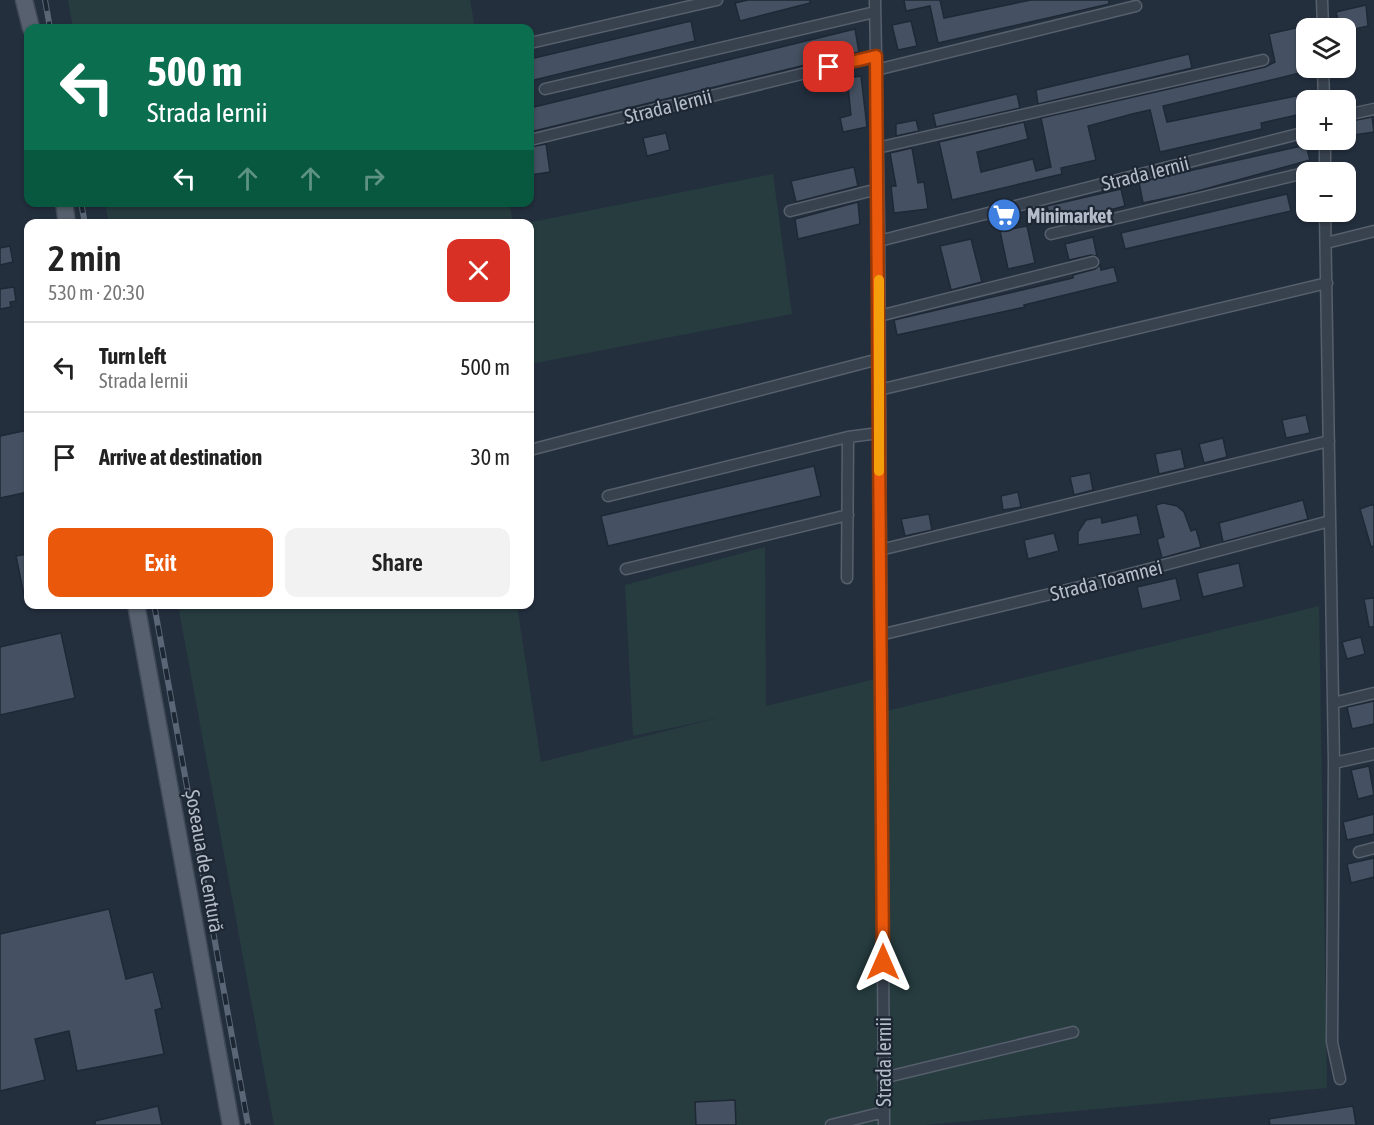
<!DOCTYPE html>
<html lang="en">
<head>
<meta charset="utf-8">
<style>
	body { margin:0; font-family:"Asap Condensed",sans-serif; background:#f2f2f2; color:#222; height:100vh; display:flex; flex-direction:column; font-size:22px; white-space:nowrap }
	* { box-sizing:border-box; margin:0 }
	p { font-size:20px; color:#767676 }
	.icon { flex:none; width:33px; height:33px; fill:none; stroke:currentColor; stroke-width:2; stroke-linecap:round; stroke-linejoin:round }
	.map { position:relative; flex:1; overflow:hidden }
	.side { position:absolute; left:24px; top:219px; width:510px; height:390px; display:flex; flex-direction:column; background:#fff; border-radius:12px; box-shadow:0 2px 4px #0004 }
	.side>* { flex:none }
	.hud { position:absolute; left:24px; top:24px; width:510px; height:183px; border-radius:12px; box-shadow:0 2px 4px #0004; background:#0b6e4f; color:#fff; overflow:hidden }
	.buttons { position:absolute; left:1296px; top:18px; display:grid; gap:12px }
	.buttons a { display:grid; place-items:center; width:60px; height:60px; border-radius:12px; background:#fff; box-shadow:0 2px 4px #0004; font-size:30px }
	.pin { position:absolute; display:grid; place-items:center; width:51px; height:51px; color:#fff; margin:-26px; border-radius:12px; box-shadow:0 3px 9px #0006 }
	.me { position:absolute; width:66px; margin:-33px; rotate:0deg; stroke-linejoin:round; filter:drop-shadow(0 0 4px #0008) }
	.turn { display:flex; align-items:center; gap:21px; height:126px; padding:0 24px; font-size:27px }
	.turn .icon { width:78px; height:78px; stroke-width:2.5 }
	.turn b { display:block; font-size:42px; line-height:51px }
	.lanes { display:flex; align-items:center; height:57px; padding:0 24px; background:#0003; justify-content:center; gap:30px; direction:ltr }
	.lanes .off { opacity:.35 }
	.round { display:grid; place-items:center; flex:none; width:63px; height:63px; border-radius:12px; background:#f2f2f2 }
	.head { display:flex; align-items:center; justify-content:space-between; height:102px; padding:0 24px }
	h1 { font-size:36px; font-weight:600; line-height:45px }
	.button { display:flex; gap:12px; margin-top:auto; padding:12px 24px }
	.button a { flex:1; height:69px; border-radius:12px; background:#ea580c; color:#fff; font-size:24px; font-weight:600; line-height:69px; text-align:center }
	.button a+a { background:#f2f2f2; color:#222 }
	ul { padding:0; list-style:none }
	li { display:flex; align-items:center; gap:18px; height:90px; padding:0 24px; border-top:2px solid #e0e0e0 }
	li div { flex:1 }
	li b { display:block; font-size:22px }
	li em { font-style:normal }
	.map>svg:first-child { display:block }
	.green { fill:#263c3f }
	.building { fill:#455162; stroke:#1f2835; stroke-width:1.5 }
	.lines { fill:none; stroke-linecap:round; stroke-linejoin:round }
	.street-casing { stroke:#565f6c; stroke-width:13 }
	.primary-casing { stroke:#414a57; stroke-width:19 }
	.street { stroke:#38414e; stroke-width:10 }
	.primary { stroke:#56606e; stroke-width:16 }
	.rail-casing { stroke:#5a6575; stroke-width:6 }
	.rail { stroke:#1d2633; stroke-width:4; stroke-dasharray:11; stroke-linecap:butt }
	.route-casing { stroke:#983908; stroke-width:15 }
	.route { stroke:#ea580c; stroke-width:10 }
	.slow { stroke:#f59e0b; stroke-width:10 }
	.labels { text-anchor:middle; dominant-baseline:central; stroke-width:4.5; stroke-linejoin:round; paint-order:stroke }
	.street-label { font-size:20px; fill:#b4bcc9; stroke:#1d2633 }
	.poi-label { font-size:20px; font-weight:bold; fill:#b4bcc9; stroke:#1d2633; text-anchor:start }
</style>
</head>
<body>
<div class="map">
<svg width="1374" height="1125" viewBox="0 0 1374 1125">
	<rect width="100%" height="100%" fill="#242f3e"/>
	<path class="green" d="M68,0H470L475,28H73Z
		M773,174L792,314L530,364V224L527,223Z
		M105,203H509L513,223H109Z
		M765,547L766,706L875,679L874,714L1319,606L1327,1088L925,1125H274L178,605H517L541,762L718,718L633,736L625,585Z"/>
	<path class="building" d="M748,0H810V3L740,21L735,3Z
		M904,0H940L944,18L1031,0H1109V4L938,43L930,6L906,11Z
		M1366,5L1368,26L1346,31V28H1340L1336,12Z
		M691,21L695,41L530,81V59Z
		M911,21L917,46L898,50L892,25Z
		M1300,27L1308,71L1163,106L1167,122L1306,94V113L1261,123L1262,129L1160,152L1150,110L1132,114L1088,126L1096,160L1061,168L1062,174L952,200L939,142L1024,122L1028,139L977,152L981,172L1033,159L1036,171L1051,167L1041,118L1265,67L1275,62L1269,34Z
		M855,29L859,52L530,132V108Z
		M1189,54L1192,68L1038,104L1036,90Z
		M861,76L867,127L843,132L840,118L851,115L847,78Z
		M1017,94L1020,108L936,127L933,114Z
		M1372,117L1374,132L1347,136L1346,122Z
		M916,120L919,131L896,136V124Z
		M666,133L670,150L647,156L643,138Z
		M546,144L550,172L530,175V147Z
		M1306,145L1310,160L1194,192L1143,203L1139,182Z
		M912,148L918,183L924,182L928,209L894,213L891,186H896L890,153Z
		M854,167L858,186L796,202L791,181Z
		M1121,189L1125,206L1052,225L1047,206Z
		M1287,194L1291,211L1125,249L1121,233Z
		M858,202L860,224L798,239L795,219Z
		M1027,226L1035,263L1008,269L1000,231Z
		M1093,237L1097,256L1091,255L1069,260L1065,244Z
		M971,239L982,282L951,290L940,246Z
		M10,246L13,262L0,265V248Z
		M1100,265L1101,270L1114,267L1118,282L1024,305L1025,307L897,335L894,320L1073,278V275L1095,269Z
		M14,287L16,301L10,302L11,307L0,309V289Z
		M1306,415L1310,433L1286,438L1282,420Z
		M28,430V492L0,498V436Z
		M1223,438L1227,457L1204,463L1199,444Z
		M1181,449L1185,468L1159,474L1155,454Z
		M814,466L821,496L608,546L601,516Z
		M1090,473L1093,490L1074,495L1070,477Z
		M1018,492L1021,507L1003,510L1001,496Z
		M1303,500L1308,519L1223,542L1219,523Z
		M1163,503L1177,506L1184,512L1191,531L1196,529L1201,547L1162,558L1157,539L1164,537L1156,505Z
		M1374,504V546L1371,547L1360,509Z
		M929,514L932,530L905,536L901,519Z
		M1137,515L1141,534L1078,545V532L1086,520L1101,517L1102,523Z
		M1054,533L1059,551L1028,559L1024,540Z
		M28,554V594L24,595L16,556Z
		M1239,563L1244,587L1203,597L1197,573Z
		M1176,578L1181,600L1142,609L1137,587Z
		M1374,598V627H1369L1364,599Z
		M61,633L75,698L0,715V647Z
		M1361,637L1365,654L1347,659L1342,642Z
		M1374,701V724L1352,729L1347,707Z
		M1369,766L1374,795L1358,799L1351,770Z
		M1374,814V834L1347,840L1343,822Z
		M1374,858V877L1351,883L1347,864Z
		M109,909L126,979L153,972L162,1008L155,1010L164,1054L77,1071L69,1031L35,1039L45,1080L0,1091V934Z
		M735,1100L736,1125H696L695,1102Z
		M158,1106L162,1125H95V1121Z
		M1353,1106L1356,1125H1270L1269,1119Z"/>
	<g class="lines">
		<g class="street-casing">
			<path id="street" d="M875,0L879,222L884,1125
				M1322,0L1323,28
				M530,43L717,0
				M1323,68L1324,100
				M876,70L1136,6
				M545,89L875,12
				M1346,115L1374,109
				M530,140L876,56
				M1325,140V172
				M877,148L1263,60
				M790,211L878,189
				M1325,212L1334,763L1332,1042L1340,1079
				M1051,234L1325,168
				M879,241L1306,132
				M1326,243L1374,231
				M879,316L1093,262
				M879,390L1327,283
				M530,450L879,359
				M608,496L848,437L879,433
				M880,550L1329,441
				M626,569L848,515
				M847,578L848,437
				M880,635L1096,583L1330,521
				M1333,703L1374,693
				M1334,763L1374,754
				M1359,852L1374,848
				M883,1078L1073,1032
				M831,1125L884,1112"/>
		</g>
		<g class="primary-casing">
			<path id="primary" d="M24,0L31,28
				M64,202L67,224
				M136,604L231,1125"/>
		</g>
		<use href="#street" class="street"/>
		<use href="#primary" class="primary"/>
		<g class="rail-casing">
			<path id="rail" d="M45,0L50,28
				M81,202L85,224
				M154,604L248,1125"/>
		</g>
		<use href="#rail" class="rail"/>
	</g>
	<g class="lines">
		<g class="route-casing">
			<path id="route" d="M829,67L876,56L883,962"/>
		</g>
		<use href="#route" class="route"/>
		<path class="slow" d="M879,280V471"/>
	</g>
	<defs>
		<g id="supermarket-disc" transform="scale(1.725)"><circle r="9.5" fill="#3f7fe0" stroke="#1d2633"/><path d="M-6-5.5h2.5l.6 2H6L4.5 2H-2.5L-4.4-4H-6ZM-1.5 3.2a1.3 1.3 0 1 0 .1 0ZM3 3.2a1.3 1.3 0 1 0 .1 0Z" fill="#fff"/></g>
	</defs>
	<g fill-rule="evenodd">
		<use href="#supermarket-disc" x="1004" y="215"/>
	</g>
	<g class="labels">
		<g class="street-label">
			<text transform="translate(668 106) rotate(-14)">Strada Iernii</text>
			<text transform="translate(1145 173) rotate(-14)">Strada Iernii</text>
			<text transform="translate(1106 580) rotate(-14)">Strada Toamnei</text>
			<text transform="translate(205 861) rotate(80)">Șoseaua de Centură</text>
			<text transform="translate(883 1062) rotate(-90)">Strada Iernii</text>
		</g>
		<g class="poi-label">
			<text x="1027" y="215">Minimarket</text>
		</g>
	</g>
</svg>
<div class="buttons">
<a><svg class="icon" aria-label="layers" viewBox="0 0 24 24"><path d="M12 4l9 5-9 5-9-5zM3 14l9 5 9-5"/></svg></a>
<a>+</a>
<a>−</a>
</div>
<div class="pin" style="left:829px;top:67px;background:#d93025"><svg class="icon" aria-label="arrive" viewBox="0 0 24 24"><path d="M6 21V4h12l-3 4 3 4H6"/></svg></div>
<svg class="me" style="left:883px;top:962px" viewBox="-20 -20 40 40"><path d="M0-17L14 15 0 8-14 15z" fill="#ea580c" stroke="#fff" stroke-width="4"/></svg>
<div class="hud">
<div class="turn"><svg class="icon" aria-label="left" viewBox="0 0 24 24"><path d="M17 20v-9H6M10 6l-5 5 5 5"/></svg><div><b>500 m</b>Strada Iernii</div></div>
<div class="lanes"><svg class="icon" aria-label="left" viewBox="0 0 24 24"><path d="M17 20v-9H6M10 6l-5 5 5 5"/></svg><svg class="icon off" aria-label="ahead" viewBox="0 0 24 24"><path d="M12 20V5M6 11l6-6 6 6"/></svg><svg class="icon off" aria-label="ahead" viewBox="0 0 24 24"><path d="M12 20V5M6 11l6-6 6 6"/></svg><svg class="icon off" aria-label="right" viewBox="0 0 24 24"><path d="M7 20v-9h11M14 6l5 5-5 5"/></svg></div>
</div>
<section class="side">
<div class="head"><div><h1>2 min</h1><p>530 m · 20:30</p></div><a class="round" style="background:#d93025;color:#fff"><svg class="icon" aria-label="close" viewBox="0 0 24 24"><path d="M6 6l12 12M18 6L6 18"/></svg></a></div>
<ul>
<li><svg class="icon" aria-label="left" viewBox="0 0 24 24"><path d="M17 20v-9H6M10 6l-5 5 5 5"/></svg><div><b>Turn left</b><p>Strada Iernii</p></div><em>500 m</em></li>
<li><svg class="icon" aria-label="arrive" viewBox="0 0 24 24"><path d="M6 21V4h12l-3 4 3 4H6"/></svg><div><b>Arrive at destination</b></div><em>30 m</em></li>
</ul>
<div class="button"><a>Exit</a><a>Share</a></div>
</section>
</div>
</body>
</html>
